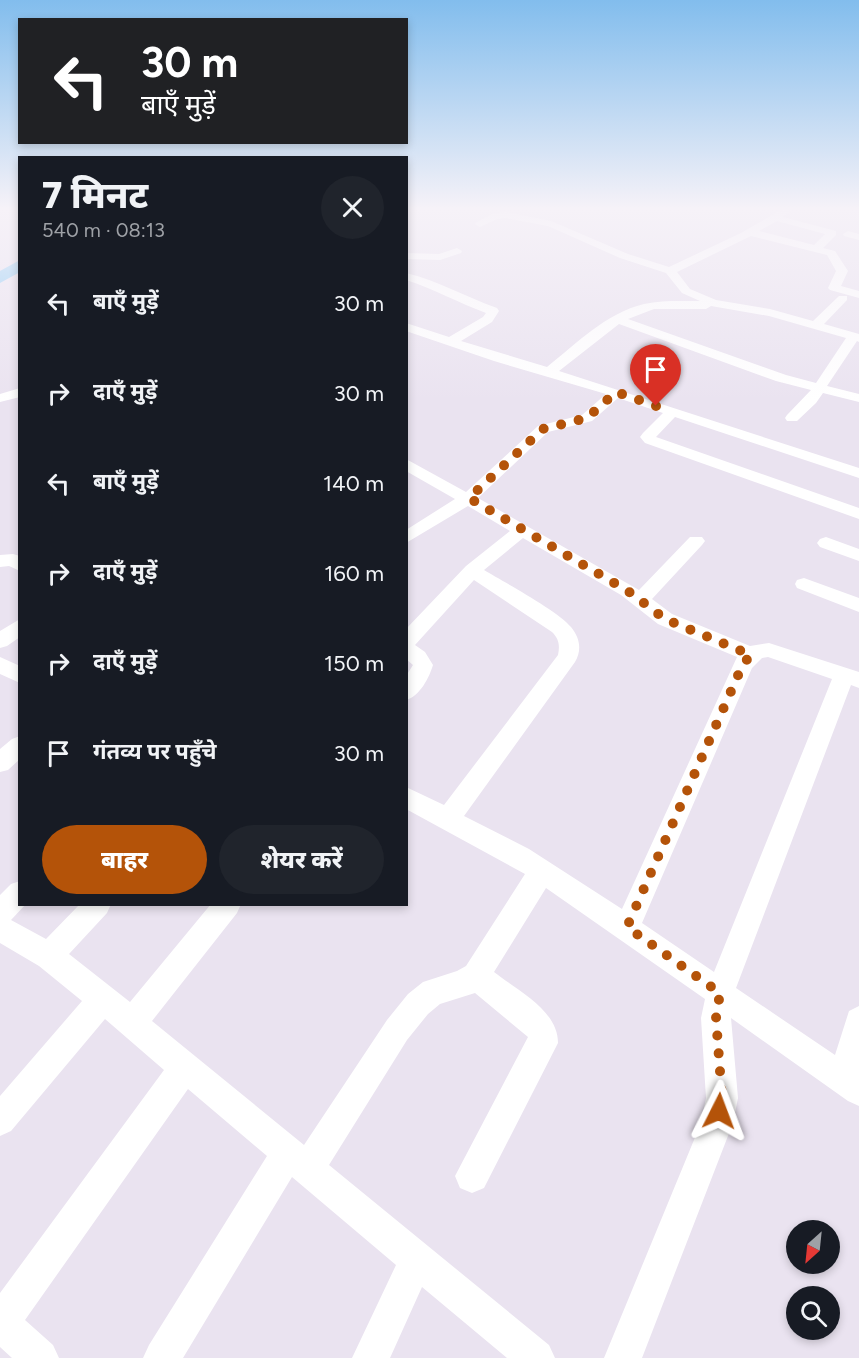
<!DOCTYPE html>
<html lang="hi">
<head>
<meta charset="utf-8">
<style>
	body { margin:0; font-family:Figtree,"Noto Sans Devanagari",sans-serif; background:#20242c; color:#f1f3f6; height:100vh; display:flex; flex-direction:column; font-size:22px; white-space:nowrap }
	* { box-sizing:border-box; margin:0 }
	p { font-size:20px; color:#9ea1a6 }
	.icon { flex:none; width:33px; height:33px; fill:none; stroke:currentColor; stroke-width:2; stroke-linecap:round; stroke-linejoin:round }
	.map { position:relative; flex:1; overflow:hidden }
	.drawer { position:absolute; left:18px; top:156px; width:390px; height:750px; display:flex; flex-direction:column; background:#171b24; border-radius:0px; box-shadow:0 3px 9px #0003 }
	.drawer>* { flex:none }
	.guide { position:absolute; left:18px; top:18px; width:390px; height:126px; border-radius:0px; box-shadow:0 3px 9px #0003; background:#202124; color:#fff; overflow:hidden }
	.needle { width:39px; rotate:207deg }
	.controls { position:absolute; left:786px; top:1220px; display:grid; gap:12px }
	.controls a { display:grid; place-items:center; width:54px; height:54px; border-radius:50%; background:#171b24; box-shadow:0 3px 9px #0003; font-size:30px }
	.pin { position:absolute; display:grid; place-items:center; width:51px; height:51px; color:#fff; margin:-62px -26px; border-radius:50% 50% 50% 0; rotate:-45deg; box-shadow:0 0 6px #0007 }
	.pin .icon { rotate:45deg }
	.me { position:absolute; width:66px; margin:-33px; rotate:3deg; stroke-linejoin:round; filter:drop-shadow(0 0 4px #0008) }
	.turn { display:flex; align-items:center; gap:21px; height:126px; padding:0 24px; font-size:27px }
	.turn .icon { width:78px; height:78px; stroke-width:2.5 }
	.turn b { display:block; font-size:42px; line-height:51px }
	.round { display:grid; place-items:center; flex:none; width:63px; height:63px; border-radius:32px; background:#20242c }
	.headline { display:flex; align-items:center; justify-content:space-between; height:102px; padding:0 24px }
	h1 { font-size:36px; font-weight:800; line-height:45px }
	.button { display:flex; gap:12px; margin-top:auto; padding:12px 24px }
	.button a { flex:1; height:69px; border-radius:36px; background:#b45309; color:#fff; font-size:24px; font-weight:800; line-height:69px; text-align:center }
	.button a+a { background:#20242c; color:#f1f3f6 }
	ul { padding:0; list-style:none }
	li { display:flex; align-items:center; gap:18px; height:90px; padding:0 24px }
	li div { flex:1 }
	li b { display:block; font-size:22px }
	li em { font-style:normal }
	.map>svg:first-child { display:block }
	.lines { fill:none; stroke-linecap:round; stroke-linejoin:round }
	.river { fill:#8acaf5; fill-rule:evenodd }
	.minor { fill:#fff; fill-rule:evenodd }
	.route { stroke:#b45309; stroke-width:10; stroke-dasharray:0 18 }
</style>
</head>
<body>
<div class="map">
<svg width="859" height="1358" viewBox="0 0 859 1358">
	<rect width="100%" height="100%" fill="#eae3f0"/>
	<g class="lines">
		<path class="river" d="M20,260V272L0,283V271Z"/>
		<path class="minor" d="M781,210H792L783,217L836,231V235L823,248L835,251L848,271L841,286L859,291V298L830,290L828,288L836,271L827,255L751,236L677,272L690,289L716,300L770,309L813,321L839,296H847V300L824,324L859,334V342L857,341L827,386L859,394V402L823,393L816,403L797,421H787L785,418L787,415L811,390L776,381L619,324L559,371L859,468V478L675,417L656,437L859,508V519L645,443L640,437L643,433L663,413L618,398L592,421L548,432L478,498L639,590L690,537H702L705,541L702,545L652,599L672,614L750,646L769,643L859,672V688L851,685L736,988L835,1055L849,1011L859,1006V1106L848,1101L731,1018L738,1098L733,1123L642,1358H604L701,1123L706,1098L701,1018L705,999L546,888L494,972C518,991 558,1010 558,1043L484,1188L472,1193L460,1188L455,1176L528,1037L475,993L440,1004L428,1014L407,1040L329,1165L549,1345L555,1358H507L422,1287L390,1358H352L396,1265L292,1177L183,1358H143L149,1345L267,1156L188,1089L25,1320L53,1345L59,1358H12L0,1347V1293L164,1070L105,1019L11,1131L0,1136V1096L82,1001L39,966L0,943V895L11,884L20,881V904H26L11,920L46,939L80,904H111L107,913L69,954L130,1002L211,904H241L237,913L152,1021L304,1145L387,1020L408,994L423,982L457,971L466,966L525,874L406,809V787L444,805L558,655C560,645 559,639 552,632L474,580L415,645L425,652L433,665C429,678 420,696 406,700V676L413,665L406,659V629L466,566L510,531L468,506L406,543V530L455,499L406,471V459L466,492L538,426L582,415L606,394L494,361L406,331V323L449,337L483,317L486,313C459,303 434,289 406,280V273C439,281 466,297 497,308L499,311L492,322L461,341L547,367C576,344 606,313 644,304C662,300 681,301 700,301L682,293L666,273L620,258L548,226L506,218L497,219L480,227L475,224L477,222L492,214L506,212L551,221L628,254L669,267L741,233ZM777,221L825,234L814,245L759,231ZM711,306L769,316L846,338L816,383L786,375L628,319L654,309H706ZM523,538L621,595L658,624L737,657L622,909L529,849L464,816L575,662C582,650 580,638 571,627C558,611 504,582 484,570ZM768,657L832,679L714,972L642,923L752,668L762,658Z
			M848,231L859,234V240L844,236L843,234Z
			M457,248L462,251L461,253L440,260L406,259V253L439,254Z
			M20,388V397L0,402V394Z
			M826,537L859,549V561L820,547L817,543L820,539Z
			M13,554L20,556V571L9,566L0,567V555Z
			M804,578L859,598V612L797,588L795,584L797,580Z
			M20,619V637L7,646L0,648V631Z
			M0,657L20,666V683L0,674Z
			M20,736V759L8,770L0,772V749L12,739Z"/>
	</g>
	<linearGradient id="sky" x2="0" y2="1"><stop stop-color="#82bded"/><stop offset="0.52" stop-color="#f6f2f8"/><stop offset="1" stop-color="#f6f2f8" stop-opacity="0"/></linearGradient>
	<rect width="859" height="401" fill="url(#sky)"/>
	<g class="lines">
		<path class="route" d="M656,406L616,392L587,418L543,429L469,498L628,591L665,619L751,655L743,664L627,927L720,993L716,1018L722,1098L719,1111"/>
	</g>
</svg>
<div class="controls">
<a><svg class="needle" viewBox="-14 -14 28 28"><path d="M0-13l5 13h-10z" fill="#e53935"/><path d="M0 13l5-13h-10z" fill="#9ea1a6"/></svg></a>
<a><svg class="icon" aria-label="search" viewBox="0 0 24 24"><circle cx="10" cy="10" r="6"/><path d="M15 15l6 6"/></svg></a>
</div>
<div class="pin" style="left:656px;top:406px;background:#d93025"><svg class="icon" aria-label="arrive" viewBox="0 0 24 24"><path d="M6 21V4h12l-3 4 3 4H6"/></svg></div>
<svg class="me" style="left:719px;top:1111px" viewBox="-20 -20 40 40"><path d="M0-17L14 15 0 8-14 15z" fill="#b45309" stroke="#fff" stroke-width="4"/></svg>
<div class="guide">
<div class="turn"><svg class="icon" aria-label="left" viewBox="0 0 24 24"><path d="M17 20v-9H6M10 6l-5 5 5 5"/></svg><div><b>30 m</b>बाएँ मुड़ें</div></div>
</div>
<section class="drawer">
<div class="headline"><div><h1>7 मिनट</h1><p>540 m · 08:13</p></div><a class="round"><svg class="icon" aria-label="close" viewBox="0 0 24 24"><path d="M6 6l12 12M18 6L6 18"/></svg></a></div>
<ul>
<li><svg class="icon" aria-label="left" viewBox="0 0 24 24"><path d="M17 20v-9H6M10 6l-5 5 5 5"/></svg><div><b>बाएँ मुड़ें</b></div><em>30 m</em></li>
<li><svg class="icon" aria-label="right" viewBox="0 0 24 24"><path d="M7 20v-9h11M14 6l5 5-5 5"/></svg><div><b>दाएँ मुड़ें</b></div><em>30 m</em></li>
<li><svg class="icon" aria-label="left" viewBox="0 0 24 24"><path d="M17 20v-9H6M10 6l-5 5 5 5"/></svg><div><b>बाएँ मुड़ें</b></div><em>140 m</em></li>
<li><svg class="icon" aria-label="right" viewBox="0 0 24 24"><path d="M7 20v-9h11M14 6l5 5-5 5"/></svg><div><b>दाएँ मुड़ें</b></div><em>160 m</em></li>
<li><svg class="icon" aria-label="right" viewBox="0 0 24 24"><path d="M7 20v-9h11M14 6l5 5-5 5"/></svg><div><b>दाएँ मुड़ें</b></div><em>150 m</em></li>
<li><svg class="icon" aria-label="arrive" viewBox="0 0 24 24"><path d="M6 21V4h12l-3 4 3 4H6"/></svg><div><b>गंतव्य पर पहुँचे</b></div><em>30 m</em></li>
</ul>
<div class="button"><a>बाहर</a><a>शेयर करें</a></div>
</section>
</div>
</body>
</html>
